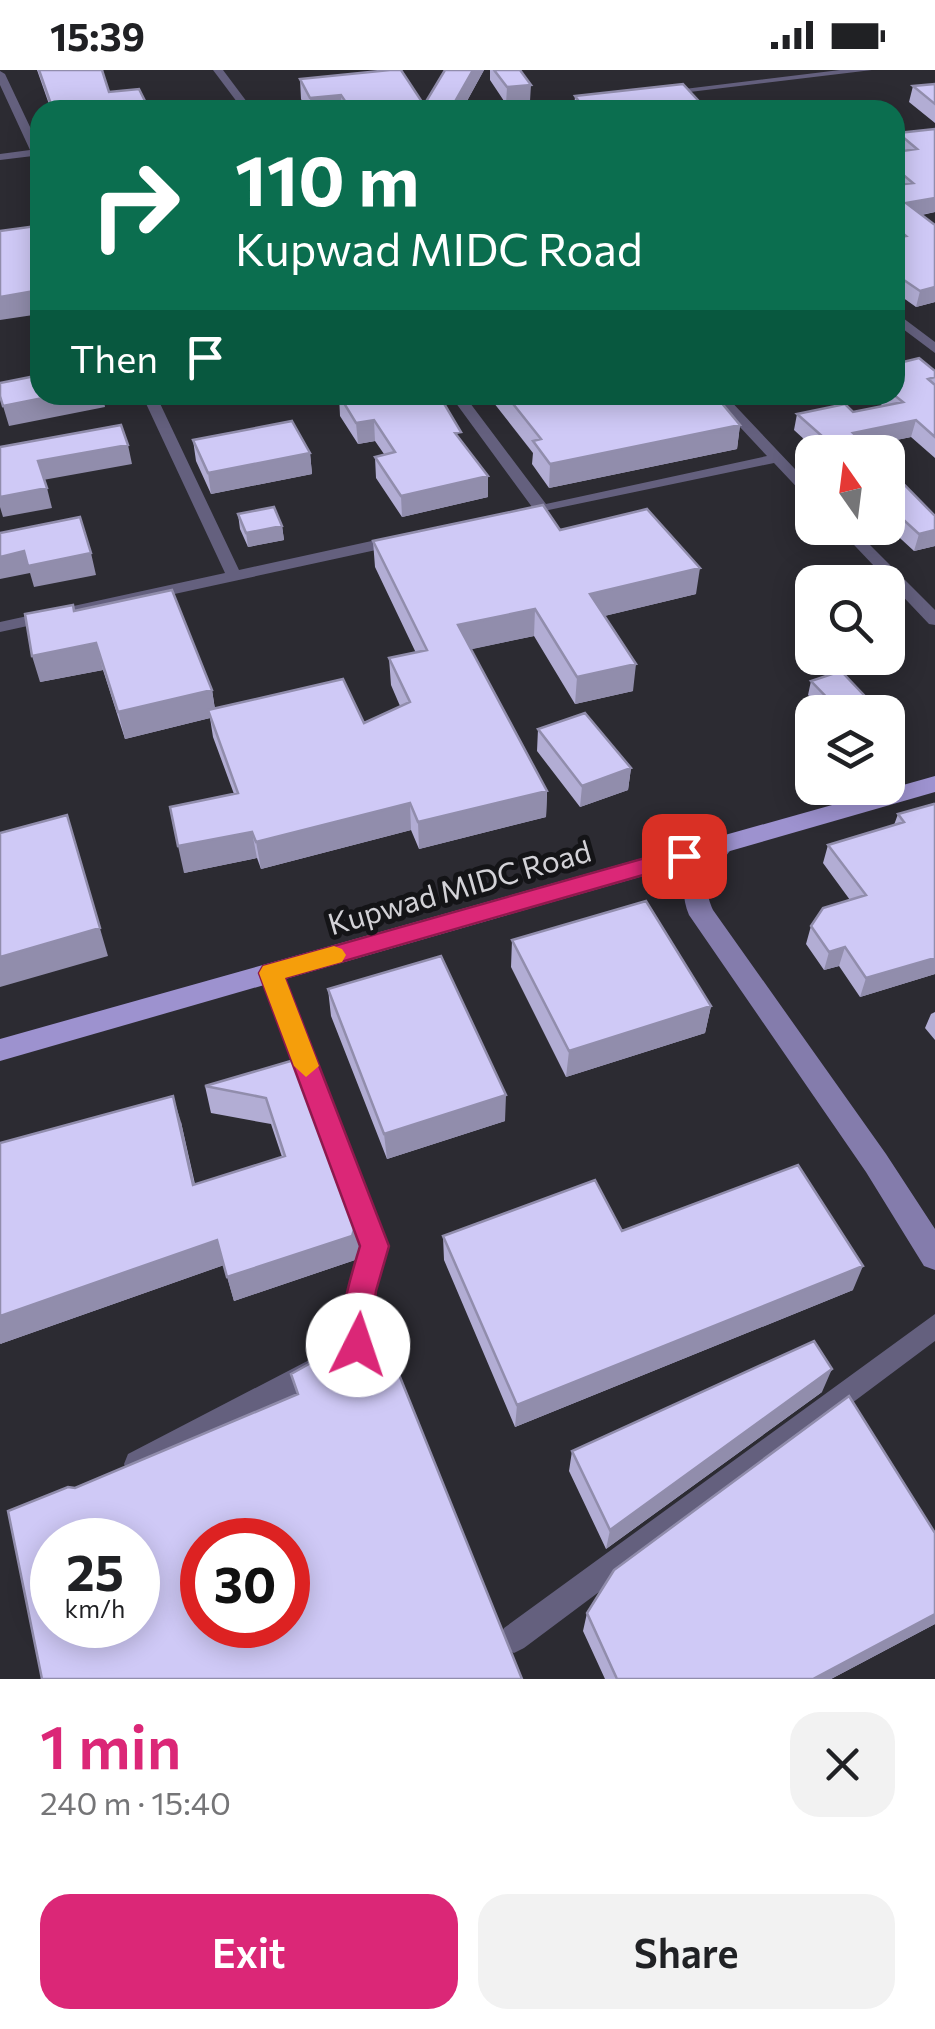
<!DOCTYPE html>
<html lang="en">
<head>
<meta charset="utf-8">
<style>
	body { margin:0; font-family:Commissioner,sans-serif; background:#f2f2f2; color:#202124; height:100vh; display:flex; flex-direction:column; font-size:38px; white-space:nowrap }
	* { box-sizing:border-box; margin:0 }
	p { font-size:32px; color:#757577 }
	.icon { flex:none; width:55px; height:55px; fill:none; stroke:currentColor; stroke-width:2; stroke-linecap:round; stroke-linejoin:round }
	.map { position:relative; height:1609px; overflow:hidden }
	.panel { display:flex; flex-direction:column; background:#fff; flex:1 }
	.panel>* { flex:none }
	.banner { position:absolute; left:30px; top:30px; width:875px; height:305px; border-radius:30px; box-shadow:0 5px 25px #0003; background:#0b6e4f; color:#fff; overflow:hidden }
	.needle { width:65px; rotate:346deg }
	.buttons { position:absolute; left:795px; top:365px; display:grid; gap:20px }
	.buttons a { display:grid; place-items:center; width:110px; height:110px; border-radius:20px; background:#fff; box-shadow:0 5px 25px #0003; font-size:50px }
	.speed { position:absolute; left:30px; top:1448px; display:flex; gap:20px; font-size:50px; font-weight:700; text-align:center }
	.speed>* { display:grid; place-content:center; width:130px; height:130px; border-radius:50%; background:#fff; box-shadow:0 5px 25px #0003; line-height:1 }
	.speed small { font-size:25px; font-weight:400 }
	.speed .limit { border:15px solid #d22; background:#fff; color:#111 }
	.pin { position:absolute; display:grid; place-items:center; width:85px; height:85px; color:#fff; margin:-42px; border-radius:20px; box-shadow:0 5px 15px #0006 }
	.me { position:absolute; width:110px; margin:-55px; rotate:4deg; stroke-linejoin:round; filter:drop-shadow(0 0 8px #0008) }
	.turn { display:flex; align-items:center; gap:35px; height:210px; padding:0 40px; font-size:45px }
	.turn .icon { width:130px; height:130px; stroke-width:2.5 }
	.turn b { display:block; font-size:70px; line-height:85px }
	.then { display:flex; align-items:center; height:95px; padding:0 40px; background:#0003; gap:20px; font-size:38px }
	.round { display:grid; place-items:center; flex:none; width:105px; height:105px; border-radius:30px; background:#f2f2f2 }
	.overview { display:flex; align-items:center; justify-content:space-between; height:170px; padding:0 40px }
	h1 { font-size:60px; font-weight:600; line-height:75px; color:#db2777 }
	.cta { display:flex; gap:20px; margin-top:auto; padding:20px 40px }
	.cta a { flex:1; height:115px; border-radius:30px; background:#db2777; color:#fff; font-size:40px; font-weight:600; line-height:115px; text-align:center }
	.cta a+a { background:#f2f2f2; color:#202124 }
	.status { display:flex; justify-content:space-between; align-items:center; height:70px; padding:0 50px; background:#fff; direction:ltr }
	.status svg { height:28px; fill:currentColor }
	.map>svg:first-child { display:block }
	.lines { fill:none; stroke-linecap:round; stroke-linejoin:round }
	.minor { fill:#64607e; fill-rule:evenodd }
	.secondary { fill:#847cac; fill-rule:evenodd }
	.primary { fill:#9d92cf; fill-rule:evenodd }
	.wall { fill:#b2add4 }
	.shaded-wall { fill:#918dac }
	.building { fill:#cfc9f6; stroke:#918dac; stroke-width:2.5; fill-rule:evenodd }
	.route { fill:#db2777; stroke:#8e194d; stroke-width:2.5 }
	.slow { fill:#f59e0b }
	.labels { text-anchor:middle; dominant-baseline:central; stroke-width:10; stroke-linejoin:round; paint-order:stroke }
	.street-label { font-size:30px; fill:#d3d2d7; stroke:#141417 }
</style>
</head>
<body>
<div class="status"><b>15:39</b><svg viewBox="0 0 49 12"><path d="M0 12V9h3v3zM5 12V6h3v6zM10 12V3h3v9zM15 12V0h3v12zM26 1h20v11H26zM47 4h2v5h-2z"/></svg></div>
<div class="map">
<svg width="935" height="1609" viewBox="0 0 935 1609">
	<rect width="100%" height="100%" fill="#2c2b32"/>
	<g class="lines">
		<path class="minor" d="M213,0H223L253,40H243Z
			M840,0H872L665,25L660,22Z
			M0,1L5,4L40,78V93L33,86L0,90V84L30,80L0,15Z
			M605,27L601,32L528,40H494Z
			M895,242L935,272V283L895,253Z
			M142,325H156L239,500L399,465L407,470L399,475L0,562V552L225,503Z
			M450,325H464L546,434L767,386L710,325H725L812,417V429L807,428L774,393L515,447V441L532,437Z
			M838,458H853L935,540V555L929,554Z
			M271,895L279,897L282,903L387,1176L375,1221L371,1275L367,1284L345,1296L336,1292L332,1283L336,1274L346,1268L349,1221L363,1176L260,903L263,897Z
			M935,1244V1271L524,1578L514,1583L504,1578L499,1568L504,1558Z
			M315,1287L324,1291L328,1300L324,1309L148,1404L138,1408L128,1404L124,1394L128,1384Z"/>
		<path class="secondary" d="M722,766L734,775C718,800 698,807 713,840L886,1084L935,1159V1200L924,1196L866,1102L689,845C676,814 687,777 722,766Z"/>
		<path class="primary" d="M935,706V722L0,991V969Z"/>
	</g>
	<path class="wall" d="M37,0H102L109,22L148,40H51Z
		M445,0H484L462,40H307L301,29L300,9L424,35Z
		M490,0H520L530,31L506,34L490,10Z
		M935,14V53L909,32L913,16Z
		M575,26L707,40H574Z
		M935,59V142L922,145L935,155V232L916,237L895,222V82L899,81L895,78L898,63Z
		M935,301V388L911,367L866,376L873,382H818L794,360L797,344L853,342L883,336L870,325H895Z
		M339,325L461,371L488,427L402,447L376,408L375,387L384,384L375,371L358,374L340,346Z
		M490,325H715L740,355L737,379L549,418L532,394L533,383L490,328Z
		M193,370L310,383L312,404L211,424L196,391Z
		M888,398L935,446V476L914,481L889,458L881,460L878,458H888Z
		M238,444L282,456L284,470L248,477L240,459Z
		M560,460L696,524L604,546L633,621L575,634L534,566L471,579L547,721L546,747L419,779L411,760L261,799L257,788L184,803L234,724L213,667L210,648L125,669L103,600L40,612L74,541L212,620L215,639L364,653L400,636L391,615L389,588L416,583L375,497L373,471Z
		M811,611L880,642H824L808,625Z
		M538,659L631,698L628,720L580,737L537,681Z
		M935,735V904L860,927L839,896L824,900L806,874L811,856L850,830L823,793L828,775L894,755L898,744Z
		M512,870L711,936L705,963L566,1007L511,897Z
		M328,919L505,1051L387,1089L331,946Z
		M935,942V970L925,958L931,944Z
		M294,990L359,1177L355,1190L234,1231L224,1195L0,1274L181,1052L195,1114L282,1087L271,1054L211,1043L205,1016Z
		M622,1161L853,1220L515,1357L444,1190L443,1166Z
		M822,1322L606,1479L569,1401L572,1381Z
		M587,1543L935,1554L831,1609H605L583,1561Z"/>
	<path class="shaded-wall" d="M473,0H484L462,40H411L453,35Z
		M531,15L530,31L506,34L507,17Z
		M341,25L342,40H311L310,28Z
		M147,35L148,40H107Z
		M935,128V142L903,148L906,133Z
		M935,217V232L916,237L920,221Z
		M40,220V244L0,250V227Z
		M58,325H103L105,337L9,356L3,336Z
		M374,350L375,371L358,374L356,353Z
		M916,350L911,367L850,380L853,363Z
		M740,355L737,379L549,418L550,394Z
		M128,375L132,394L43,410L38,391Z
		M310,383L312,404L211,424L208,403Z
		M488,406V427L402,447L401,426Z
		M47,418L52,438L3,447L0,437V427Z
		M894,441L889,458L881,460V458H888V442Z
		M282,456L284,470L248,477L246,463Z
		M935,460V476L914,481L919,464Z
		M24,481L91,483L96,505L34,517L30,503L0,509V487Z
		M700,498L696,524L588,550L590,524Z
		M535,539L534,566L459,582L458,555Z
		M96,573L103,600L40,612L32,586Z
		M636,594L633,621L575,634L577,607Z
		M212,620L216,647L208,640L210,648L125,669L118,642Z
		M631,698L628,720L580,737L582,716Z
		M547,721L546,747L419,779L418,752Z
		M410,733L411,760L261,799L256,772Z
		M67,745L108,886L0,917V887Z
		M252,762L257,788L184,803L178,776Z
		M845,877L839,896L824,900L829,882Z
		M935,888V904L860,927L866,908Z
		M711,936L705,963L566,1007L569,981Z
		M506,1025L505,1051L387,1089L384,1064Z
		M173,1026L181,1052L200,1140L193,1115Z
		M356,1153L359,1177L355,1190L234,1231L227,1207Z
		M217,1170L224,1195L0,1274V1246Z
		M863,1196L853,1220L515,1357L517,1335Z
		M832,1299L822,1322L606,1479L610,1460Z
		M935,1544V1554L831,1609H813Z"/>
	<path class="building" d="M39,0H102L109,22L139,19L147,35L107,40H53Z
		M390,0H401L424,35L445,0H473L453,35L411,40H351L341,25L310,28L300,9Z
		M494,0H520L531,15L507,17Z
		M683,14L707,40H585L575,26Z
		M935,14V34L913,16Z
		M935,59V128L906,133L935,155V217L920,221L895,204L900,201L895,197V168L906,166L895,157V115L913,113L895,98V82L917,79L898,63Z
		M36,156L40,165V220L0,227V161Z
		M919,288L935,301V307L928,309L935,315V367L916,350L853,363L873,382H840L797,344L845,334L853,342L903,332L894,325L895,294Z
		M40,305V325H58L3,336L0,326V313Z
		M339,325H439L461,362L455,363L488,406L401,426L375,387L395,382L374,350L356,353Z
		M506,325H715L740,355L550,394L533,371L541,369Z
		M292,351L310,383L208,403L193,370Z
		M121,355L128,375L38,391L47,418L0,427V377Z
		M888,398L935,446V460L919,464L894,441L888,442Z
		M543,435L560,460L647,439L700,498L590,524L636,594L577,607L535,539L458,555L547,721L418,752L410,733L256,772L252,762L178,776L170,737L238,723L208,640L343,609L364,653L410,632L389,588L427,580L373,471Z
		M274,437L282,456L246,463L238,444Z
		M80,447L91,483L28,496L24,481L0,487V463Z
		M172,520L212,620L118,642L96,573L32,586L25,544L73,535L74,541Z
		M841,601L880,642H841L811,611Z
		M585,643L631,698L582,716L538,659Z
		M934,734L935,735V888L866,908L845,877L829,882L811,856L823,838L866,825L828,775L904,752L898,744Z
		M67,745L100,858L0,887V763Z
		M646,831L711,936L569,981L512,870Z
		M441,886L506,1025L384,1064L328,919Z
		M294,990L356,1153L352,1166L227,1207L217,1170L0,1246V1073L173,1026L193,1115L285,1086L266,1028L205,1016Z
		M798,1095L863,1196L517,1335L443,1166L595,1110L622,1161Z
		M379,1255L522,1609H42L8,1441L68,1417L75,1418L298,1324L291,1304ZM52,1470H138V1555H52ZM202,1470H288V1555H202Z
		M814,1271L832,1299L610,1460L572,1381Z
		M849,1326L935,1463V1544L813,1609H617L587,1543L614,1500Z"/>
	<path class="route" d="M684,777L692,780V791L285,908L389,1176L376,1221L368,1285L358,1289L347,1285C334,1254 351,1207 360,1176L259,903L263,896Z"/>
	<path class="slow" d="M334,876L342,879L346,885L342,892L285,908L319,996L306,1007L294,996L259,903L263,896Z"/>
	<g class="labels">
		<g class="street-label">
			<text transform="translate(459 816) rotate(-16)">Kupwad MIDC Road</text>
		</g>
	</g>
</svg>
<div class="buttons">
<a><svg class="needle" viewBox="-14 -14 28 28"><path d="M0-13l5 13h-10z" fill="#e53935"/><path d="M0 13l5-13h-10z" fill="#757577"/></svg></a>
<a><svg class="icon" aria-label="search" viewBox="0 0 24 24"><circle cx="10" cy="10" r="6"/><path d="M15 15l6 6"/></svg></a>
<a><svg class="icon" aria-label="layers" viewBox="0 0 24 24"><path d="M12 4l9 5-9 5-9-5zM3 14l9 5 9-5"/></svg></a>
</div>
<div class="speed"><div>25<small>km/h</small></div><div class="limit">30</div></div>
<div class="pin" style="left:684px;top:786px;background:#d93025"><svg class="icon" aria-label="arrive" viewBox="0 0 24 24"><path d="M6 21V4h12l-3 4 3 4H6"/></svg></div>
<svg class="me" style="left:358px;top:1275px" viewBox="-20 -20 40 40"><circle r="19" fill="#fff"/><path d="M0-13L10 11 0 6-10 11z" fill="#db2777"/></svg>
<div class="banner">
<div class="turn"><svg class="icon" aria-label="right" viewBox="0 0 24 24"><path d="M7 20v-9h11M14 6l5 5-5 5"/></svg><div><b>110 m</b>Kupwad MIDC Road</div></div>
<div class="then">Then<svg class="icon" aria-label="arrive" viewBox="0 0 24 24"><path d="M6 21V4h12l-3 4 3 4H6"/></svg></div>
</div>
</div>
<section class="panel">
<div class="overview"><div><h1>1 min</h1><p>240 m · 15:40</p></div><a class="round"><svg class="icon" aria-label="close" viewBox="0 0 24 24"><path d="M6 6l12 12M18 6L6 18"/></svg></a></div>
<div class="cta"><a>Exit</a><a>Share</a></div>
</section>
</body>
</html>
